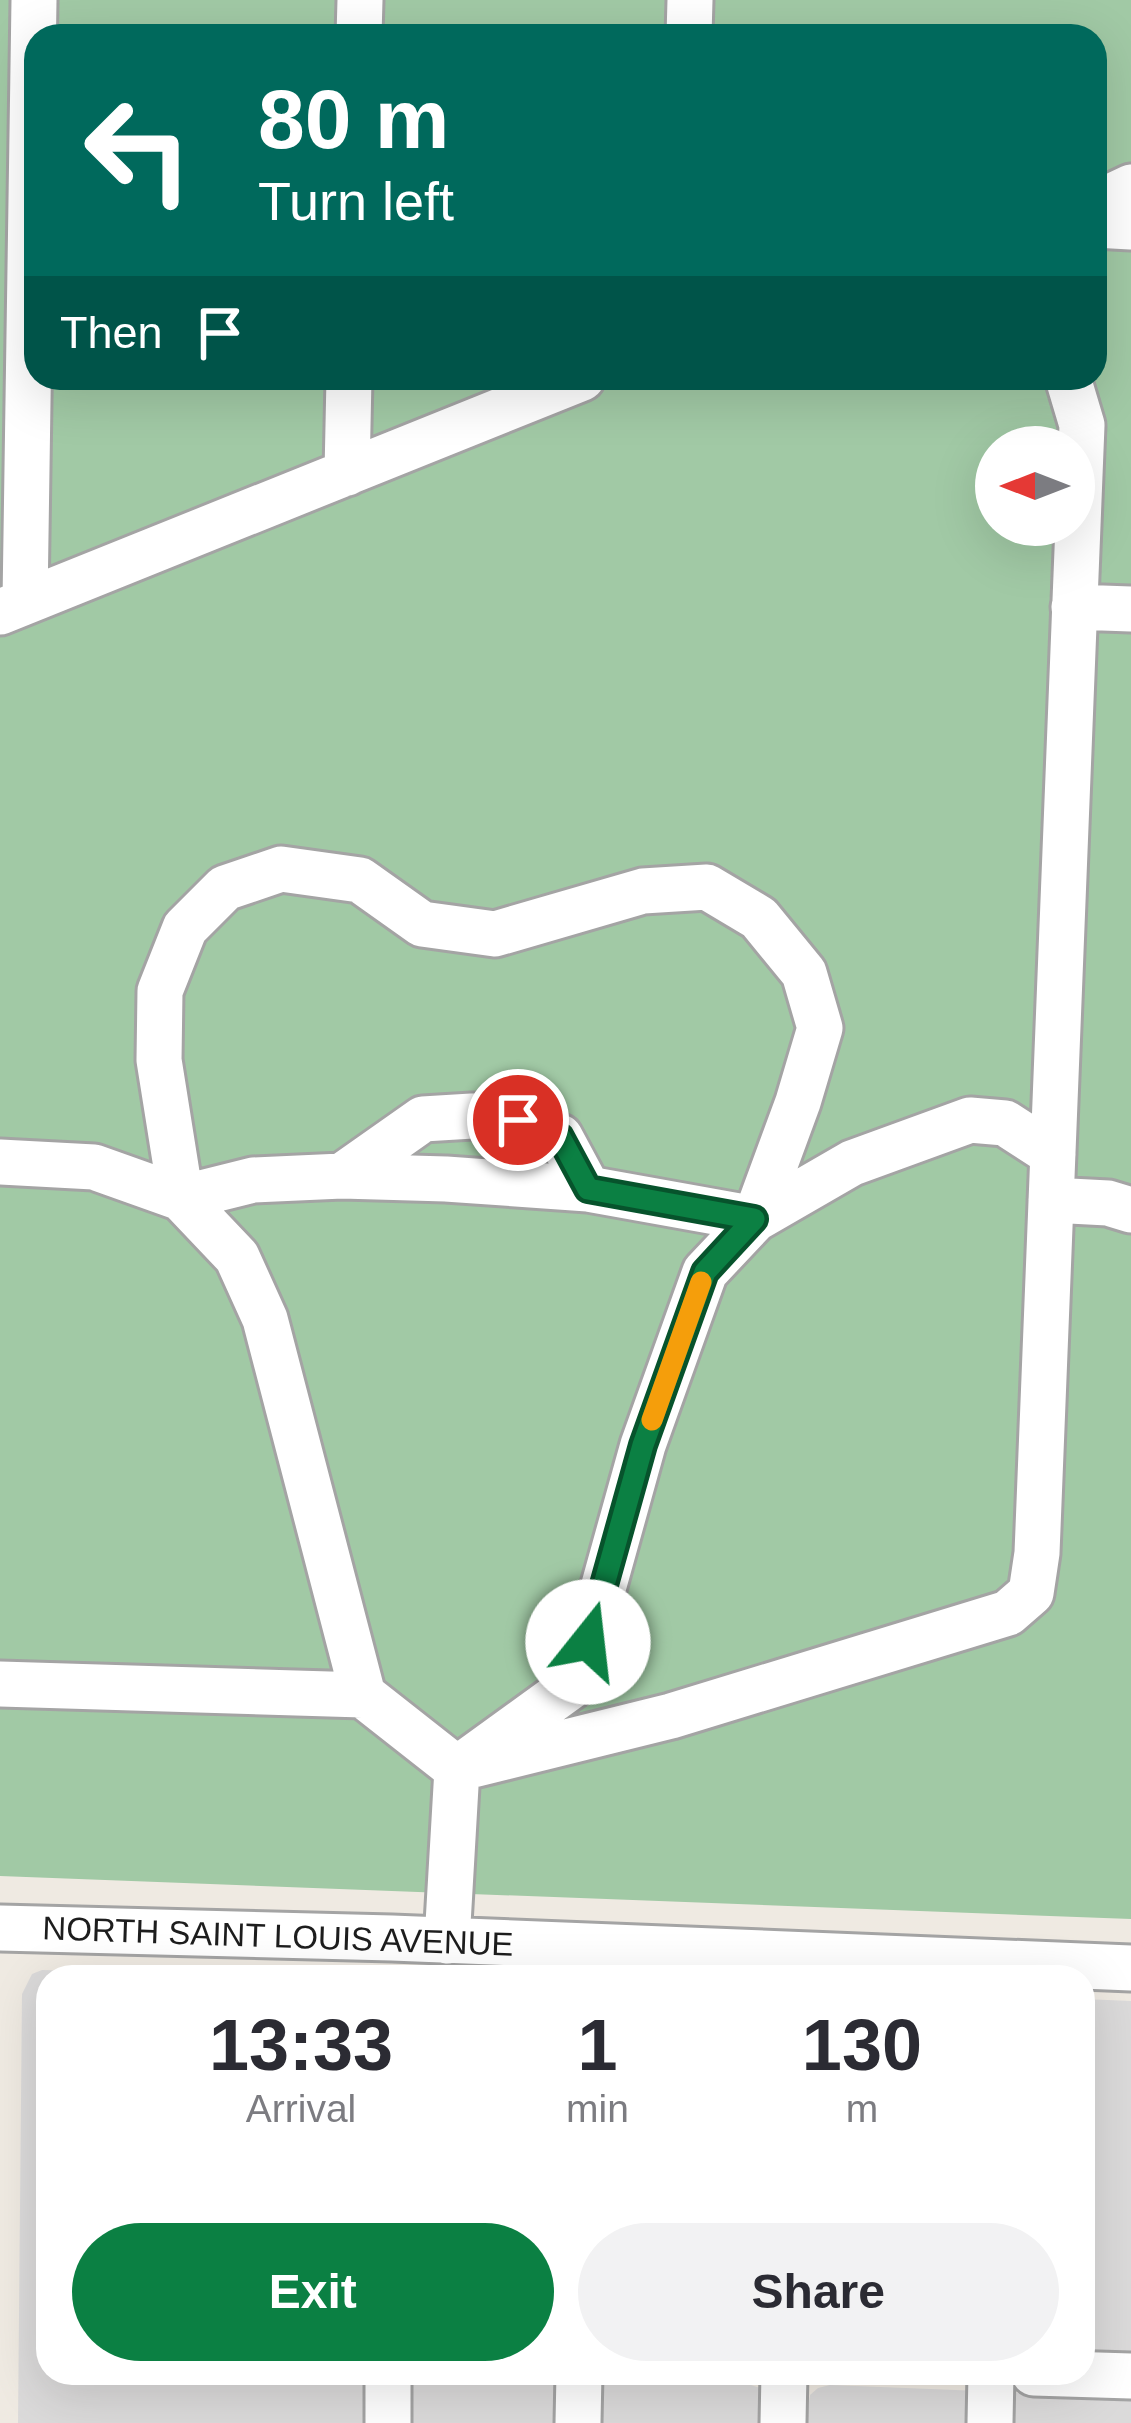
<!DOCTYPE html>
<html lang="en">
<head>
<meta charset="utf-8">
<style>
	body { margin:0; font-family:Arial,sans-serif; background:#f2f2f3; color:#2b2b33; height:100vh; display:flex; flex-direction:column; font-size:45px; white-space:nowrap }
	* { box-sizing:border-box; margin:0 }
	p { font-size:39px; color:#7c7c81 }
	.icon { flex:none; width:66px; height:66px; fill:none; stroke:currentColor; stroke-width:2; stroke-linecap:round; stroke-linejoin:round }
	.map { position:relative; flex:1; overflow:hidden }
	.sheet { position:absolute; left:36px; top:1965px; width:1059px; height:420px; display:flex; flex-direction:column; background:#fff; border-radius:36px; box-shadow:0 12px 48px #0002 }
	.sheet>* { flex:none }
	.guide { position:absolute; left:24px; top:24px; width:1083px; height:366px; border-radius:36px; box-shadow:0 12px 48px #0002; background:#00695c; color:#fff; overflow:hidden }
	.needle { width:78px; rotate:270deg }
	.buttons { position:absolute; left:975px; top:426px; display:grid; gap:24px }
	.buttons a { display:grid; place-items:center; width:120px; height:120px; border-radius:50%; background:#fff; box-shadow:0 12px 48px #0002; font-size:60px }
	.pin { position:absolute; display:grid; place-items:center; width:102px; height:102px; color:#fff; margin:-51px; border:6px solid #fff; border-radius:50%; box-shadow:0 3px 12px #0007 }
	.me { position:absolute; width:132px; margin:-66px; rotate:16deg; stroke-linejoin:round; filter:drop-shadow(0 0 9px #0008) }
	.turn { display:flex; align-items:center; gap:42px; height:252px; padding:0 36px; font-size:54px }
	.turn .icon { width:156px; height:156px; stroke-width:2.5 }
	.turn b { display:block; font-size:84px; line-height:102px }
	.then { display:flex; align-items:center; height:114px; padding:0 36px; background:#0003; gap:24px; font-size:45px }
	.eta { display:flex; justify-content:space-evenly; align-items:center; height:204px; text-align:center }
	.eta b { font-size:72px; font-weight:700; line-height:84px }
	.action { display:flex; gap:24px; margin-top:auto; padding:24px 36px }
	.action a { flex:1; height:138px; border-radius:72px; background:#0b8043; color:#fff; font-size:48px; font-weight:700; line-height:138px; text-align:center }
	.action a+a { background:#f2f2f3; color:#2b2b33 }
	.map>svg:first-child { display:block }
	.residential { fill:#dbdada }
	.cemetery { fill:#a1c9a5; fill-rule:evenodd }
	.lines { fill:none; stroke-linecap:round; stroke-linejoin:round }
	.minor-casing { stroke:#a4a4a4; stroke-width:51 }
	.minor { stroke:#fff; stroke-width:45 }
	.route-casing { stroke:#07532c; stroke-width:30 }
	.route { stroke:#0b8043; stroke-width:21 }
	.slow { stroke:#f59e0b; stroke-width:21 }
	.labels { text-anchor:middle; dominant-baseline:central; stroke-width:10; stroke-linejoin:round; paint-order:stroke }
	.street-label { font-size:33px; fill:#1d1d1d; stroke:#fff }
</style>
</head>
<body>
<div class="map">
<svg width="1131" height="2423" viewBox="0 0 1131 2423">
	<rect width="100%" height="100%" fill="#efeae2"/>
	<path class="residential" d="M42,1970L259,1977H48V2373H365L364,2423H18L22,1994L32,1974Z
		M1083,1999L1131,2001V2353L1083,2352Z
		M431,2373L748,2384L760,2388L763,2423H406V2401L412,2387L419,2378Z
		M830,2385L1131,2397V2423H806L810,2395L818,2388Z"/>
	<path class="cemetery" d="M0,0H1131V1919L0,1876ZM36,36H1095V378H36ZM996,447H1074V525H996Z"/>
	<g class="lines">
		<g class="minor-casing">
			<path id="minor" d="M359,36L360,0
				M689,36L690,0
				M1095,204L1131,187
				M1095,225L1131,227
				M347,473L349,378
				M25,602L34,0
				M1074,607L1131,609
				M0,612L582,378
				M281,869L360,880L422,924L495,934L643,891L707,887L759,918L804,973L820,1028L798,1102L755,1219L588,1189L446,1179L342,1176L253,1180L181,1198L159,1060L160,991L185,928L225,888Z
				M0,1162L94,1167L181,1198L237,1257L265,1319L363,1695
				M342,1176L423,1119L472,1116L518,1120L560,1137L588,1189
				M1051,1200L1108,1203L1131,1210
				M0,1684L363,1695L457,1769L577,1682L643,1445L705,1272L755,1219L852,1163L970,1120L1005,1123L1053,1154
				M0,1928L392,1938L1131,1968
				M447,1941L457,1769L671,1716L1008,1613L1031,1593L1037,1553L1082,425L1068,378
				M1034,2373L1131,2376
				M388,2423V2373
				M578,2423L579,2373
				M783,2423L784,2373
				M990,2423L991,2373"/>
		</g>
		<use href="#minor" class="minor"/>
	</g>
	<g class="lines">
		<g class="route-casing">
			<path id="route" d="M518,1120L560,1137L588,1189L754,1219L705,1272L643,1445L588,1642"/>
		</g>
		<use href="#route" class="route"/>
		<path class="slow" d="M652,1420L701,1282"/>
	</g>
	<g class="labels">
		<g class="street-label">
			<text transform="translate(278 1936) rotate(2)">NORTH SAINT LOUIS AVENUE</text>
		</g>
	</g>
</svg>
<div class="buttons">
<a><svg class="needle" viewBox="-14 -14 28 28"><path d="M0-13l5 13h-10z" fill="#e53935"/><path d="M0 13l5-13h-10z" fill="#7c7c81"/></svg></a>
</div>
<div class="pin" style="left:518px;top:1120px;background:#d93025"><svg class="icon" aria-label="arrive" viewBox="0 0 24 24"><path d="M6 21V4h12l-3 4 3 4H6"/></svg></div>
<svg class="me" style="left:588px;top:1642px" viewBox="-20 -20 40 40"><circle r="19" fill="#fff"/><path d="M0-13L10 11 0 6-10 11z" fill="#0b8043"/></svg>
<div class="guide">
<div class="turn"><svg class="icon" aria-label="left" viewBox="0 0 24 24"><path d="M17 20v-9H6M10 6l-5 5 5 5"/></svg><div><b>80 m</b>Turn left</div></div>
<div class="then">Then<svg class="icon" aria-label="arrive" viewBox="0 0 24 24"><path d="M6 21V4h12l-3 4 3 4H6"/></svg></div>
</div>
<section class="sheet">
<div class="eta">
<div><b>13:33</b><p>Arrival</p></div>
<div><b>1</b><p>min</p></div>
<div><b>130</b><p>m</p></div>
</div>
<div class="action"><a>Exit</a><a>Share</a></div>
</section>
</div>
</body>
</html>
